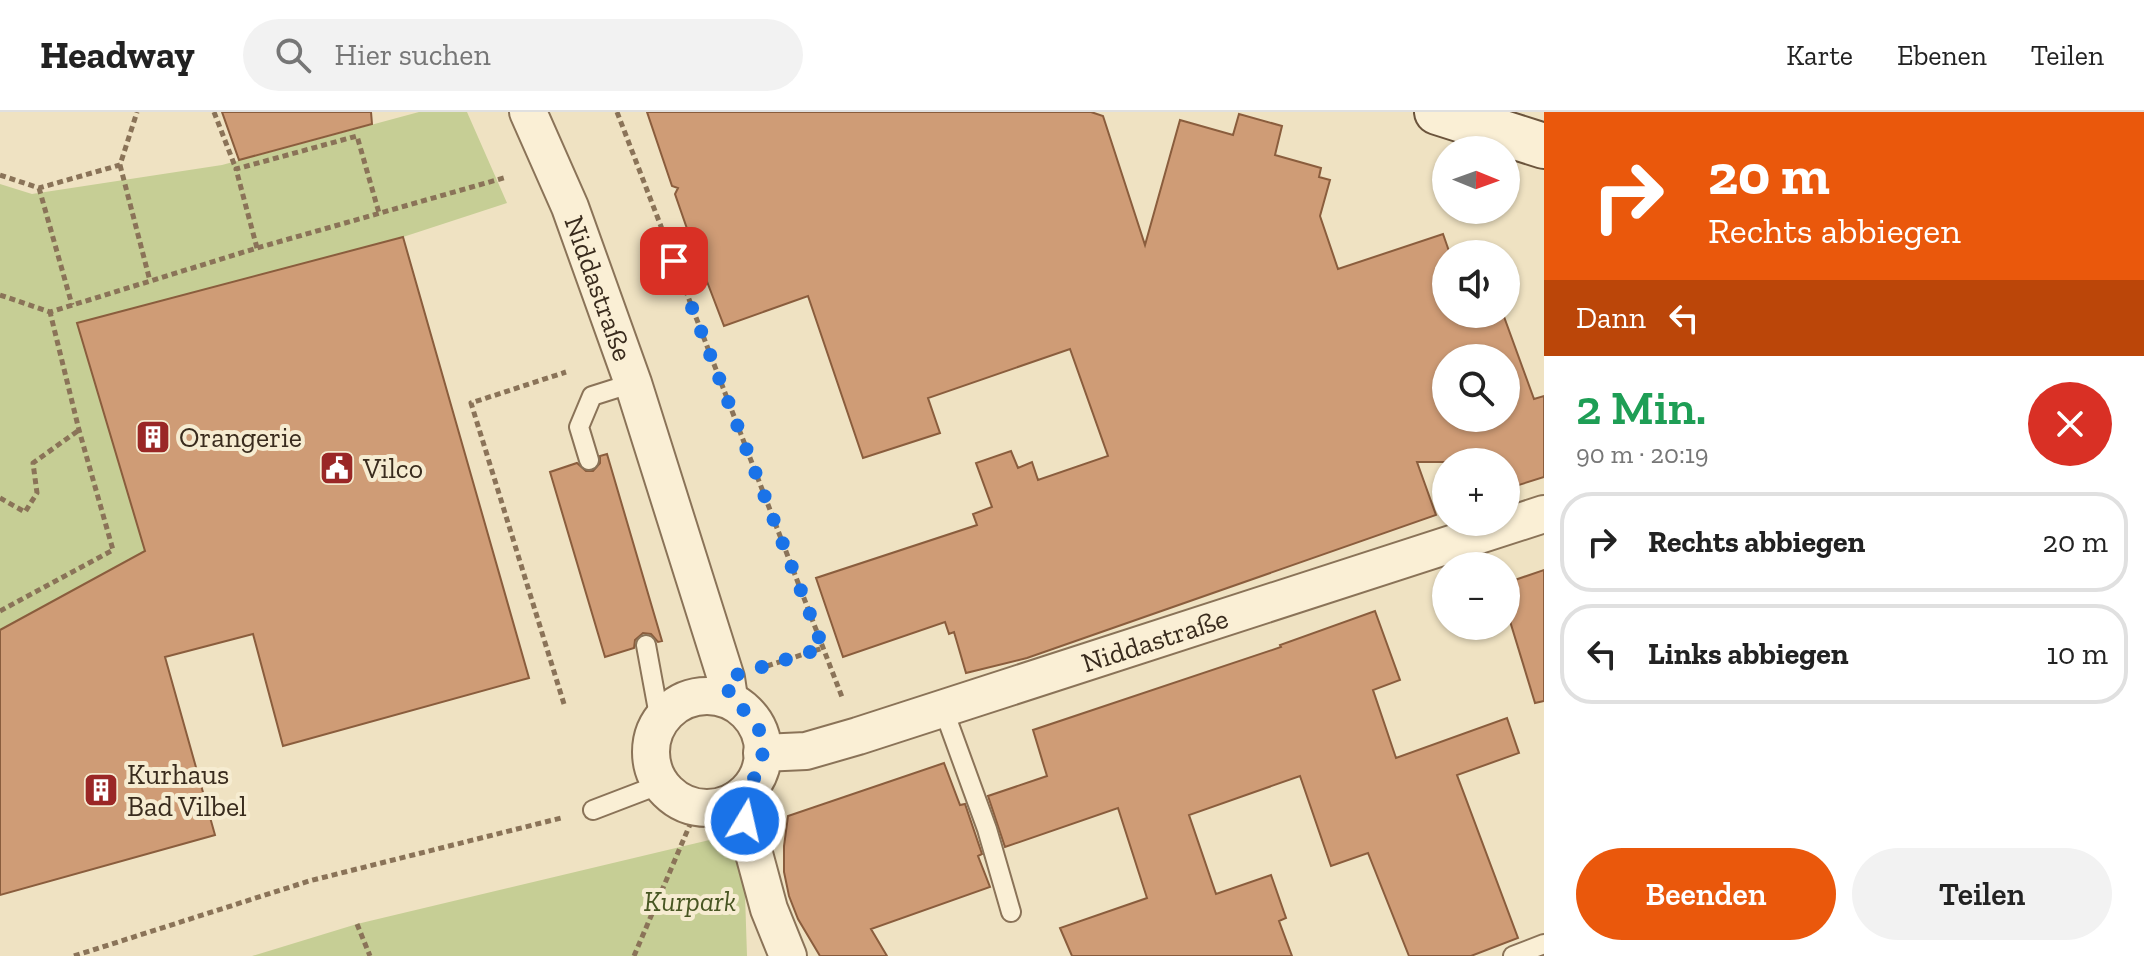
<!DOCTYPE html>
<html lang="de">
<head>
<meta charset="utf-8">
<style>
	body { margin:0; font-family:"Zilla Slab",serif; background:#f2f2f2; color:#222; height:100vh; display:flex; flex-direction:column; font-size:30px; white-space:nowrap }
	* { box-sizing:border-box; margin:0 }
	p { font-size:26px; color:#767676 }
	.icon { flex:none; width:44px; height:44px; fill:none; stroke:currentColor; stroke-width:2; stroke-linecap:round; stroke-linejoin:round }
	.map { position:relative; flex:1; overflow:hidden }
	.drawer { display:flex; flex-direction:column; background:#fff; width:600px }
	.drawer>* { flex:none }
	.top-card { background:#ea580c; color:#fff; overflow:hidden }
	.needle { width:52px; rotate:91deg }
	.buttons { position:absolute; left:1432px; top:24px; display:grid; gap:16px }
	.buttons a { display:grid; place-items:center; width:88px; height:88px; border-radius:50%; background:#fff; box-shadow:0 2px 6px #0004; font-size:40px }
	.pin { position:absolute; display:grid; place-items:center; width:68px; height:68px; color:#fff; margin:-34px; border-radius:16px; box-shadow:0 4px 12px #0006 }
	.me { position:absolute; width:88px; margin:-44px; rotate:9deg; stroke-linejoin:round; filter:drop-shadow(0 0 6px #0008) }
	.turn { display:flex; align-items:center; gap:28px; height:168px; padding:0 32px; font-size:36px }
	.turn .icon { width:104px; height:104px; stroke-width:2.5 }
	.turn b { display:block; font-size:56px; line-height:68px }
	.then { display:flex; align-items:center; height:76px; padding:0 32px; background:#0003; gap:16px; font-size:30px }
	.round { display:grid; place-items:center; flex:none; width:84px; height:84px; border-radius:42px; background:#f2f2f2 }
	.head { display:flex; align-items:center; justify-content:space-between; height:136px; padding:0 32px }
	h1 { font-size:48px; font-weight:600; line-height:60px; color:#1e9e55 }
	.cta { display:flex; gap:16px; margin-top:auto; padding:16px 32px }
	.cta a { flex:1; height:92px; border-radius:48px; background:#ea580c; color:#fff; font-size:32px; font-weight:600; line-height:92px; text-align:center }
	.cta a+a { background:#f2f2f2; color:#222 }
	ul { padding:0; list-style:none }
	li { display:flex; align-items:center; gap:24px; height:100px; margin:0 16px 12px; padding:0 16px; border:4px solid #e0e0e0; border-radius:32px }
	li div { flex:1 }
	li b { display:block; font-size:30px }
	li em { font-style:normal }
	header { display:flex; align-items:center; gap:48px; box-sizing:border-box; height:112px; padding:0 40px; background:#fff; border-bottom:2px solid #e0e0e0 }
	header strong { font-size:38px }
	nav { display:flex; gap:44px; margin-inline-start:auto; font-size:28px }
	.search { width:560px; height:72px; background:#f2f2f2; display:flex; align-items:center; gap:20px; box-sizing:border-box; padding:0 28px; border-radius:44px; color:#767676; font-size:30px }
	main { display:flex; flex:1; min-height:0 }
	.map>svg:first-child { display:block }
	.green { fill:#c6ce95 }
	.building { fill:#cf9c76; stroke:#8a5d3d; stroke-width:2; fill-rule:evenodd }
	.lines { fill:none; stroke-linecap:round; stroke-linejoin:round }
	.lane-casing { stroke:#8a7358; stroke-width:22 }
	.street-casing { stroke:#8a7358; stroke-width:40 }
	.secondary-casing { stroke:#6b543c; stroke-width:48 }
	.path { stroke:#8a7358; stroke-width:5; stroke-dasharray:6 4; stroke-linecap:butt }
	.lane { stroke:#faefd5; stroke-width:18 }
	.street { stroke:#faefd5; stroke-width:36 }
	.secondary { stroke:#faefd5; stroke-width:44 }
	.route { stroke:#1a73e8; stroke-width:14; stroke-dasharray:0 25.2 }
	.labels { text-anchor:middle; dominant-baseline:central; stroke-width:8; stroke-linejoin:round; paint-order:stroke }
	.street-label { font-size:28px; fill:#392b1d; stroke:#f6ecd1 }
	.poi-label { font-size:28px; fill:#392b1d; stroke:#f6ecd1; text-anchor:start }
	.park-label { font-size:28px; font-style:italic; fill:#485623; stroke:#f6ecd1 }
</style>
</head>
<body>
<header>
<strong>Headway</strong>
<div class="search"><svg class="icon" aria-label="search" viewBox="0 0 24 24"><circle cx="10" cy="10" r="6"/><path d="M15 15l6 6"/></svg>Hier suchen</div>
<nav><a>Karte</a><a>Ebenen</a><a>Teilen</a></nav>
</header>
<main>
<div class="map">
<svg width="1544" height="844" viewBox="0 0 1544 844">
	<rect width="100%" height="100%" fill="#efe2c2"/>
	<path class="green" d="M419,0H467L507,91L403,125L78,212L145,439L0,518V72L32,82L222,53Z
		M743,720L747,844H252L357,812Z"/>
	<path class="building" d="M222,0H371L372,12L239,48Z
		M647,0H1091L1103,4L1145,133L1180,8L1233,23L1239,2L1282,14L1275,43L1321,56L1319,65L1330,68L1320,104L1338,157L1443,122L1450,142H1446V202H1503L1534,287L1544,284V365L1506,377V350H1417L1436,403L1027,546L966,561L954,520L949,522L945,510L843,545L816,466L977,413L973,402L992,395L976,351L1011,339L1018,356L1032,350L1038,368L1108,344L1070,237L928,286L940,321L863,346L808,184L724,214L703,159L700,140L702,136L692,131L675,82L678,76L672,74ZM1446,246H1506V306H1446Z
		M403,125L529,566L283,634L253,522L165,545L215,723L0,783V518L145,439L77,211Z
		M607,342L662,529L658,530L651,522L643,521L635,528L634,536L605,545L550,360L577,351L586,359H593L600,351V344Z
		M1544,458V589L1535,591L1506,496V471Z
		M1375,499L1400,568L1373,578L1396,646L1507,606L1519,641L1457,663L1518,826L1471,844H1409L1368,741L1331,754L1300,664L1189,703L1216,782L1271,763L1286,806L1279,809L1292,844H1072L1060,816L1147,786L1118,696L1005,735L988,684L1047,664L1033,618L1281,535L1280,533Z
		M944,651L960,693L965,692L982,742L978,744L990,775L871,817L887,844H820L798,807L789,784L784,760V734L788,704Z"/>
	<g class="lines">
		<g class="lane-casing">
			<path id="lane" d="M589,348L579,315L592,284L633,271
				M646,533L660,609
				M943,596L987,717L1011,800
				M593,698L661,672
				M1513,844L1544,832"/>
		</g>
		<g class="street-casing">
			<g id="street">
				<path id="s1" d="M528,0L570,95L633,271L726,566L729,586"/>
				<circle cx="707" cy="640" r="56"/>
				<path id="s2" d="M762,641L806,639L858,624L1544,402"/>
				<path d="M739,686L769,797L788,844"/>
			</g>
		</g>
		<g class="secondary-casing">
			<path id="secondary" d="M1437,0L1544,34"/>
		</g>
		<path class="path" d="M214,0L236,57
			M617,0L842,585
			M120,53L150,169
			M0,63L39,76L120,53L137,0
			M39,76L72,193
			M257,136L236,57L357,24L379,101
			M0,183L50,200L257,136L507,65
			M0,386L25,400L37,381L33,351L79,318
			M0,499L113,438L79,318L50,200
			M767,554L823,536
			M564,592L471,291L566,260
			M357,812L370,844
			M74,844L309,769L561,706
			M634,844L697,696"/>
		<use href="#lane" class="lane"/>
		<use href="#street" class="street"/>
		<use href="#secondary" class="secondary"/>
	</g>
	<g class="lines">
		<path class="route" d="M674,149L823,536L726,566C731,597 735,586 752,607C774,633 759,666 739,686L745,709"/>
	</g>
	<defs>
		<g id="building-square" transform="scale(1.8)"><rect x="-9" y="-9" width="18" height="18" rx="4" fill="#9a2726" stroke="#f6ecd1"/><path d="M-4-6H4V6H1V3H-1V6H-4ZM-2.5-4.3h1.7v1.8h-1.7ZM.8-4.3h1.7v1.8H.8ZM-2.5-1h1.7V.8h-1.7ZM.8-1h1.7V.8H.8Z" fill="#fff"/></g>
		<g id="civic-square" transform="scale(1.8)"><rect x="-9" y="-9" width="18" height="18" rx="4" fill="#9a2726" stroke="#f6ecd1"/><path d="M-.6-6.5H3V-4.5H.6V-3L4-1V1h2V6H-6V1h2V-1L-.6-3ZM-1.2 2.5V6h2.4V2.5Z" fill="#fff"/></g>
	</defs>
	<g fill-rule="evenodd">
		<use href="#building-square" x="153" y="325"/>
		<use href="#civic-square" x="337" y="356"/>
		<use href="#building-square" x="101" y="678"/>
	</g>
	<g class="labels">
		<g class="street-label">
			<text stroke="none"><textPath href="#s1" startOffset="190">Niddastraße</textPath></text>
			<text stroke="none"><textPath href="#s2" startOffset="410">Niddastraße</textPath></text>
		</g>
		<g class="poi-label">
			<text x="179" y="325">Orangerie</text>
			<text x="363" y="356">Vilco</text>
			<text x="127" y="662">Kurhaus<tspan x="127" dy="32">Bad Vilbel</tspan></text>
		</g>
		<g class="park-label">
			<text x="690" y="789">Kurpark</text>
		</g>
	</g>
</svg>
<div class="buttons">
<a><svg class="needle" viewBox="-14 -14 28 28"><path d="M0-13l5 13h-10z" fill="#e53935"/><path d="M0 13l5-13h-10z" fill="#767676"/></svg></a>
<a><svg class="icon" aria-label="sound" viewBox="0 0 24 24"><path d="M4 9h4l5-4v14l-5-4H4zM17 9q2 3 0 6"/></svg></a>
<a><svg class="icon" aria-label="search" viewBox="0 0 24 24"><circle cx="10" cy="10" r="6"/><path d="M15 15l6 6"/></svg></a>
<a>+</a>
<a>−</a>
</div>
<div class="pin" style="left:674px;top:149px;background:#d93025"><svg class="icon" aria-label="arrive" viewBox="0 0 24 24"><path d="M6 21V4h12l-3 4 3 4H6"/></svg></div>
<svg class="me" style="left:745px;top:709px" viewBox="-20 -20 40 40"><circle r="17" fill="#1a73e8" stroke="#fff" stroke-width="3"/><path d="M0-11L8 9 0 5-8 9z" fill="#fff"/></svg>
</div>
<section class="drawer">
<div class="top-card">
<div class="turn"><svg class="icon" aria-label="right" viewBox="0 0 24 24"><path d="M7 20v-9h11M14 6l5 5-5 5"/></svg><div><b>20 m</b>Rechts abbiegen</div></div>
<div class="then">Dann<svg class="icon" aria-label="left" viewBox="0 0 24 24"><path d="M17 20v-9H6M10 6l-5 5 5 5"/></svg></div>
</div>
<div class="head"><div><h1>2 Min.</h1><p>90 m · 20:19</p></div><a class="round" style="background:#d93025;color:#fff"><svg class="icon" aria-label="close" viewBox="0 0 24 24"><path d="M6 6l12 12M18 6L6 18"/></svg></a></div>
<ul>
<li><svg class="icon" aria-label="right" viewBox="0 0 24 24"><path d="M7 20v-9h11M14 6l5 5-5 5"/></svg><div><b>Rechts abbiegen</b></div><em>20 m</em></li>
<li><svg class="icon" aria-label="left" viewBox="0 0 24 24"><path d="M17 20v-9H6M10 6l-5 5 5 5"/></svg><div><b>Links abbiegen</b></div><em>10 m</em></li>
</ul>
<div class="cta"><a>Beenden</a><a>Teilen</a></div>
</section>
</main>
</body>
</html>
